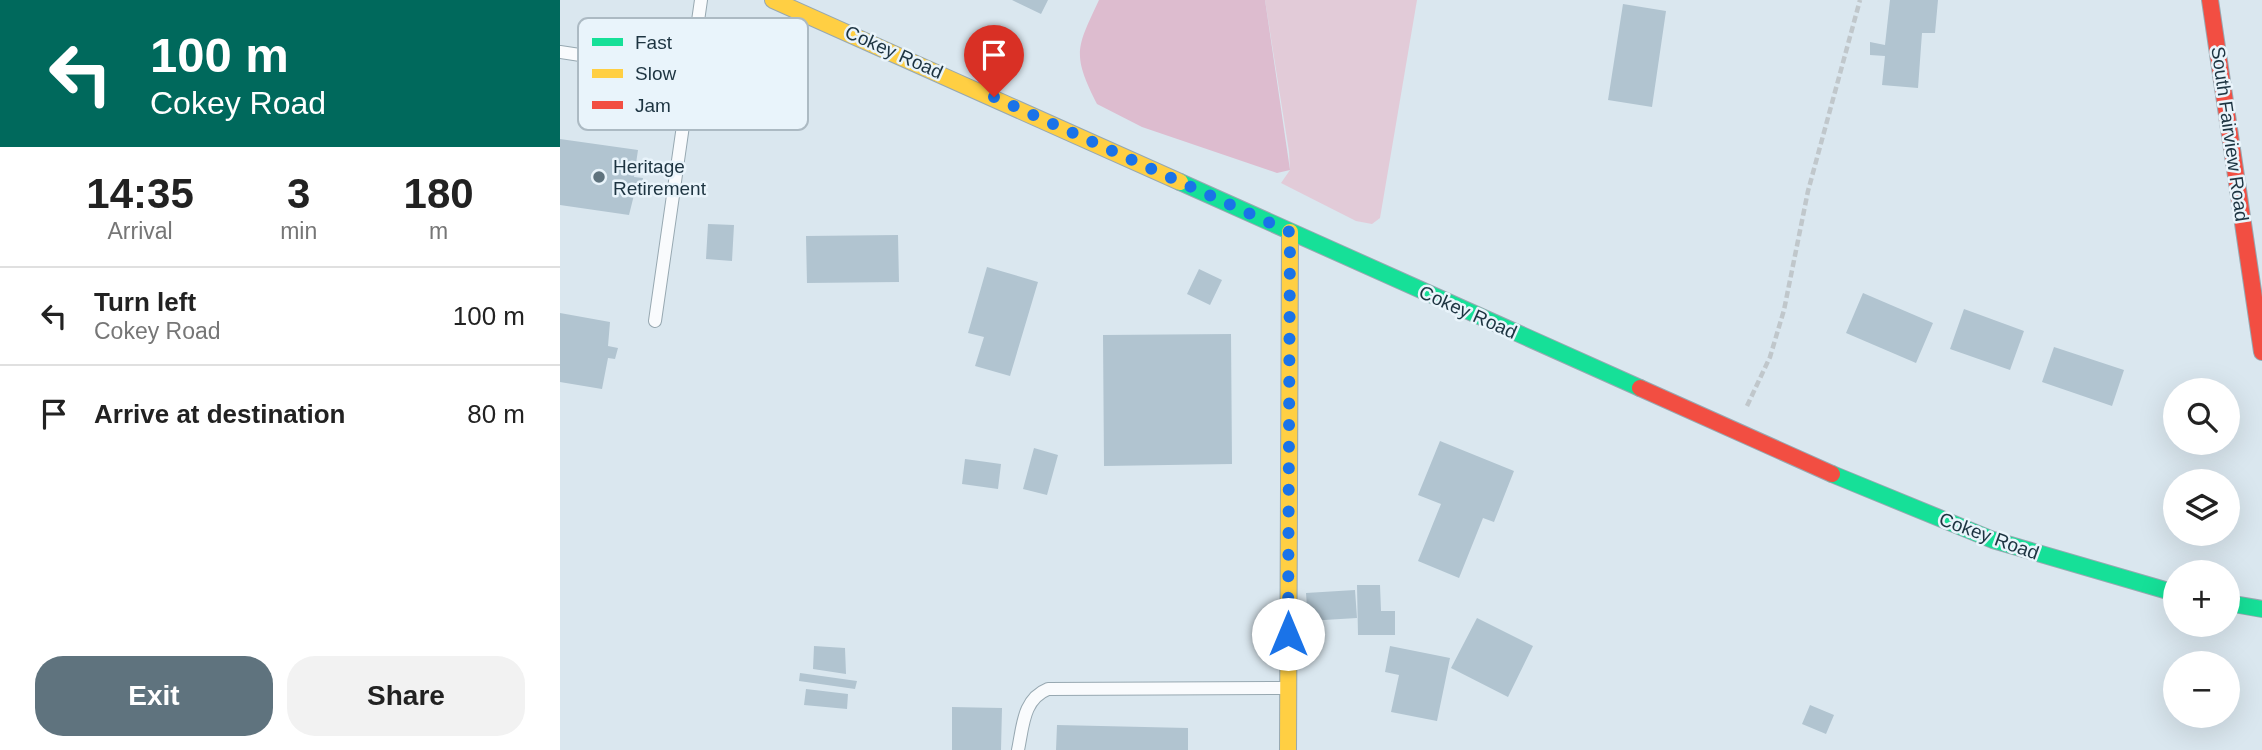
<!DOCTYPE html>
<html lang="en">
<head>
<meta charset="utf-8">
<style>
	body { margin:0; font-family:Arial,sans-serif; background:#f2f2f2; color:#222; height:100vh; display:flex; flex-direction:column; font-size:26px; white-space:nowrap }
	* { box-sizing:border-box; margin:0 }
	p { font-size:23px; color:#767676 }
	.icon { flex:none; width:38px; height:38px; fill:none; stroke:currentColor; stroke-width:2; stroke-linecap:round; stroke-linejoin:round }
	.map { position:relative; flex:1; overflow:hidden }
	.drawer { display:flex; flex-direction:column; background:#fff; width:560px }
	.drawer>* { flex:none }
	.banner { background:#00695c; color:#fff; overflow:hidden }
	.controls { position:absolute; left:1603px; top:378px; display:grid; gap:14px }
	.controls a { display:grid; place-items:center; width:77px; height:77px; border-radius:50%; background:#fff; box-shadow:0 7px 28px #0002; font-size:35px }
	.pin { position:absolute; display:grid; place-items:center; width:60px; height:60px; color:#fff; margin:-72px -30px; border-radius:50% 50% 50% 0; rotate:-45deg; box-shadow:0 0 7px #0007 }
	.pin .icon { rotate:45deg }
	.me { position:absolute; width:77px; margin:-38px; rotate:0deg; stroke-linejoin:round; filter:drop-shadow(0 0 5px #0008) }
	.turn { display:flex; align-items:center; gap:24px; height:147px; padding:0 35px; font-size:32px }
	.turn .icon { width:91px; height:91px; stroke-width:2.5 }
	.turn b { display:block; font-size:49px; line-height:60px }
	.eta { display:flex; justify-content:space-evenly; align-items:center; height:119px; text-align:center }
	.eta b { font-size:42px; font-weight:700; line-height:49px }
	.action { display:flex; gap:14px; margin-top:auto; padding:14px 35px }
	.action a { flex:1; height:80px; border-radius:28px; background:#5f737e; color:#fff; font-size:28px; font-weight:700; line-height:80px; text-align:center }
	.action a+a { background:#f2f2f2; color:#222 }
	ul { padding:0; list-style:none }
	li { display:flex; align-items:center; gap:21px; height:98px; padding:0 35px; border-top:2px solid #e0e0e0 }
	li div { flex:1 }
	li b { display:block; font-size:26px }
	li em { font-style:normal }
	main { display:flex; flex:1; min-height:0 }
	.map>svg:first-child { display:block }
	.green { fill:#e2cbd8 }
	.forest { fill:#ddbccf }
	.building { fill:#b1c4d0 }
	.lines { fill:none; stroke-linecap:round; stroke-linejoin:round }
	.lane-casing { stroke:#97a8b1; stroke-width:14 }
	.fast-casing { stroke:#97a8b1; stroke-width:18 }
	.slow-casing { stroke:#97a8b1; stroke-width:18 }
	.jam-casing { stroke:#97a8b1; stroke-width:18 }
	.path { stroke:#c0c7cb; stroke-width:4.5; stroke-dasharray:7 3.5; stroke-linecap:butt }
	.lane { stroke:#f9fbfd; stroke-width:12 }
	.fast { stroke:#16e098; stroke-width:16 }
	.slow { stroke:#ffcf43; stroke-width:16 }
	.jam { stroke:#f24e42; stroke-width:16 }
	.route { stroke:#1a73e8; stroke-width:12; stroke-dasharray:0 21.6 }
	.poi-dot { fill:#5f737e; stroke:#e9f4fb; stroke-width:2.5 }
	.labels { text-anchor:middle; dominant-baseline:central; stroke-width:5; stroke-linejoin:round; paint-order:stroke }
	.street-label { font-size:19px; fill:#1d3441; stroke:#e9f4fb }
	.poi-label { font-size:19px; fill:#1d3441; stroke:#e9f4fb; text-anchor:start }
	.key { fill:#e9f4fb; stroke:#acbac3; stroke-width:2 }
	.key-label { font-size:19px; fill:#1d3441 }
</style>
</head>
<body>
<main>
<section class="drawer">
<div class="banner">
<div class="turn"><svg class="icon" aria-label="left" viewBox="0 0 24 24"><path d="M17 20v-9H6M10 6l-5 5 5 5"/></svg><div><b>100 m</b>Cokey Road</div></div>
</div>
<div class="eta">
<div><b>14:35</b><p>Arrival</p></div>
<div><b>3</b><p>min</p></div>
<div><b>180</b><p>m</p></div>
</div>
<ul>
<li><svg class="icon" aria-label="left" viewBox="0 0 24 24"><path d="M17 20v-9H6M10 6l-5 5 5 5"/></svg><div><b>Turn left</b><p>Cokey Road</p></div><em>100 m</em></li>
<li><svg class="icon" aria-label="arrive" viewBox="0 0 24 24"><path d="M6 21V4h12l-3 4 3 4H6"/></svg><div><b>Arrive at destination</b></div><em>80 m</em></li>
</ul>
<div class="action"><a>Exit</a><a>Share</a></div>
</section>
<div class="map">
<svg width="1702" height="750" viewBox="0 0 1702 750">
	<rect width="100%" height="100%" fill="#dae7ef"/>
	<path class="green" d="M705,0H857L820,218L812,224L796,221L721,183L730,170L729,152Z"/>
	<path class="forest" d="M539,0H705L730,170L717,173L582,127L537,104C512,54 516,49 539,0Z"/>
	<path class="building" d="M452,0H488L481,14Z
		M1330,0H1378L1375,33H1362L1358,88L1322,85L1325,56L1310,55V42L1325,45Z
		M1063,4L1106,11L1092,107L1048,100Z
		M0,139L78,150L74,177L83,178L82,191H75L69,215L0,205Z
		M148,224L174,225L172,261L146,259Z
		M338,235L339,282L247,283L246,236Z
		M427,267L478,282L450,376L415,366L424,337L408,333Z
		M639,269L662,280L650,305L627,294Z
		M1303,293L1373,323L1356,363L1286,333Z
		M1404,309L1464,331L1450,370L1390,349Z
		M0,313L50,322L48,346L58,348L55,359L48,358L42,389L0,382Z
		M671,334L672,464L544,466L543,335Z
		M1494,347L1564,370L1552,406L1482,382Z
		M880,441L954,471L934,522L923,518L899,578L858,561L881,504L858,495Z
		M474,448L498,455L487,495L463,489Z
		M405,459L441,464L438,489L402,484Z
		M797,585H820L821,611H835V635H798Z
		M795,590L797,618L748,621L746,593Z
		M917,618L973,646L948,697L891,668Z
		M254,646L285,648L286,674L253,669Z
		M830,646L890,658L877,721L831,712L839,675L825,672Z
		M240,673L297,681L295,689L239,681Z
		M246,689L288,694L287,709L244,705Z
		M1250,705L1274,715L1266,734L1242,724Z
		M392,707L442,708L441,750H392Z
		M497,725L628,728V750H496Z"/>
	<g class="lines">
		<g class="lane-casing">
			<path id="lane" d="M0,52L131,72
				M95,321L141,0
				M458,750C463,726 463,699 488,689L726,688"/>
		</g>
		<g class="fast-casing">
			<path id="fast" d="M620,182L1080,388
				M1272,474L1433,540L1615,593
				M1668,603L1702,609"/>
		</g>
		<g class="slow-casing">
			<path id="slow" d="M213,0L620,182
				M728,750L730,232"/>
		</g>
		<g class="jam-casing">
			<path id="jam" d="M1650,0L1702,352
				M1080,388L1272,474"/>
		</g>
		<path class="path" d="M1187,406L1210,357L1224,310L1248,191L1300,0"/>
		<use href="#lane" class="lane"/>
		<use href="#fast" class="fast"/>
		<use href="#slow" class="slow"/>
		<use href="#jam" class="jam"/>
	</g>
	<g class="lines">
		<path class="route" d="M434,97L730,232L728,634"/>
	</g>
	<circle class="poi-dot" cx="39" cy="177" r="7"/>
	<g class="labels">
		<g class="street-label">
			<text transform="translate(334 52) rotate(24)">Cokey Road</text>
			<text transform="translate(1670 134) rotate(82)">South Fairview Road</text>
			<text transform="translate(908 312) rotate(24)">Cokey Road</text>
			<text transform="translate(1429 536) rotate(20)">Cokey Road</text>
		</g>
		<g class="poi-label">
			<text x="53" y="166">Heritage<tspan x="53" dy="22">Retirement</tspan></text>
		</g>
	</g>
	<rect x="18" y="18" width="230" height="112" rx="10" class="key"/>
	<rect x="32" y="38" width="31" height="8" fill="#16e098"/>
	<rect x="32" y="69" width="31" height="9" fill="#ffcf43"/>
	<rect x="32" y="101" width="31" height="8" fill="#f24e42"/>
	<g class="key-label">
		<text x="75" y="49">Fast</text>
		<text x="75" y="80">Slow</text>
		<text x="75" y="112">Jam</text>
	</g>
</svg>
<div class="controls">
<a><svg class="icon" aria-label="search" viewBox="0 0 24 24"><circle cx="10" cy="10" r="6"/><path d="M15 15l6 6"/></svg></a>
<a><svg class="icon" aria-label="layers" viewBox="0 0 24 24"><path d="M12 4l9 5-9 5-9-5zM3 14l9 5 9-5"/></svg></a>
<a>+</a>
<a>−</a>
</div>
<div class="pin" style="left:434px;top:97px;background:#d93025"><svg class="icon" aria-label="arrive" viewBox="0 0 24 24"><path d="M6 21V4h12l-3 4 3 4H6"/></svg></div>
<svg class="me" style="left:728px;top:634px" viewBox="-20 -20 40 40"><circle r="19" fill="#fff"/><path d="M0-13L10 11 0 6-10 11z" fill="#1a73e8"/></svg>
</div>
</main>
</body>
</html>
